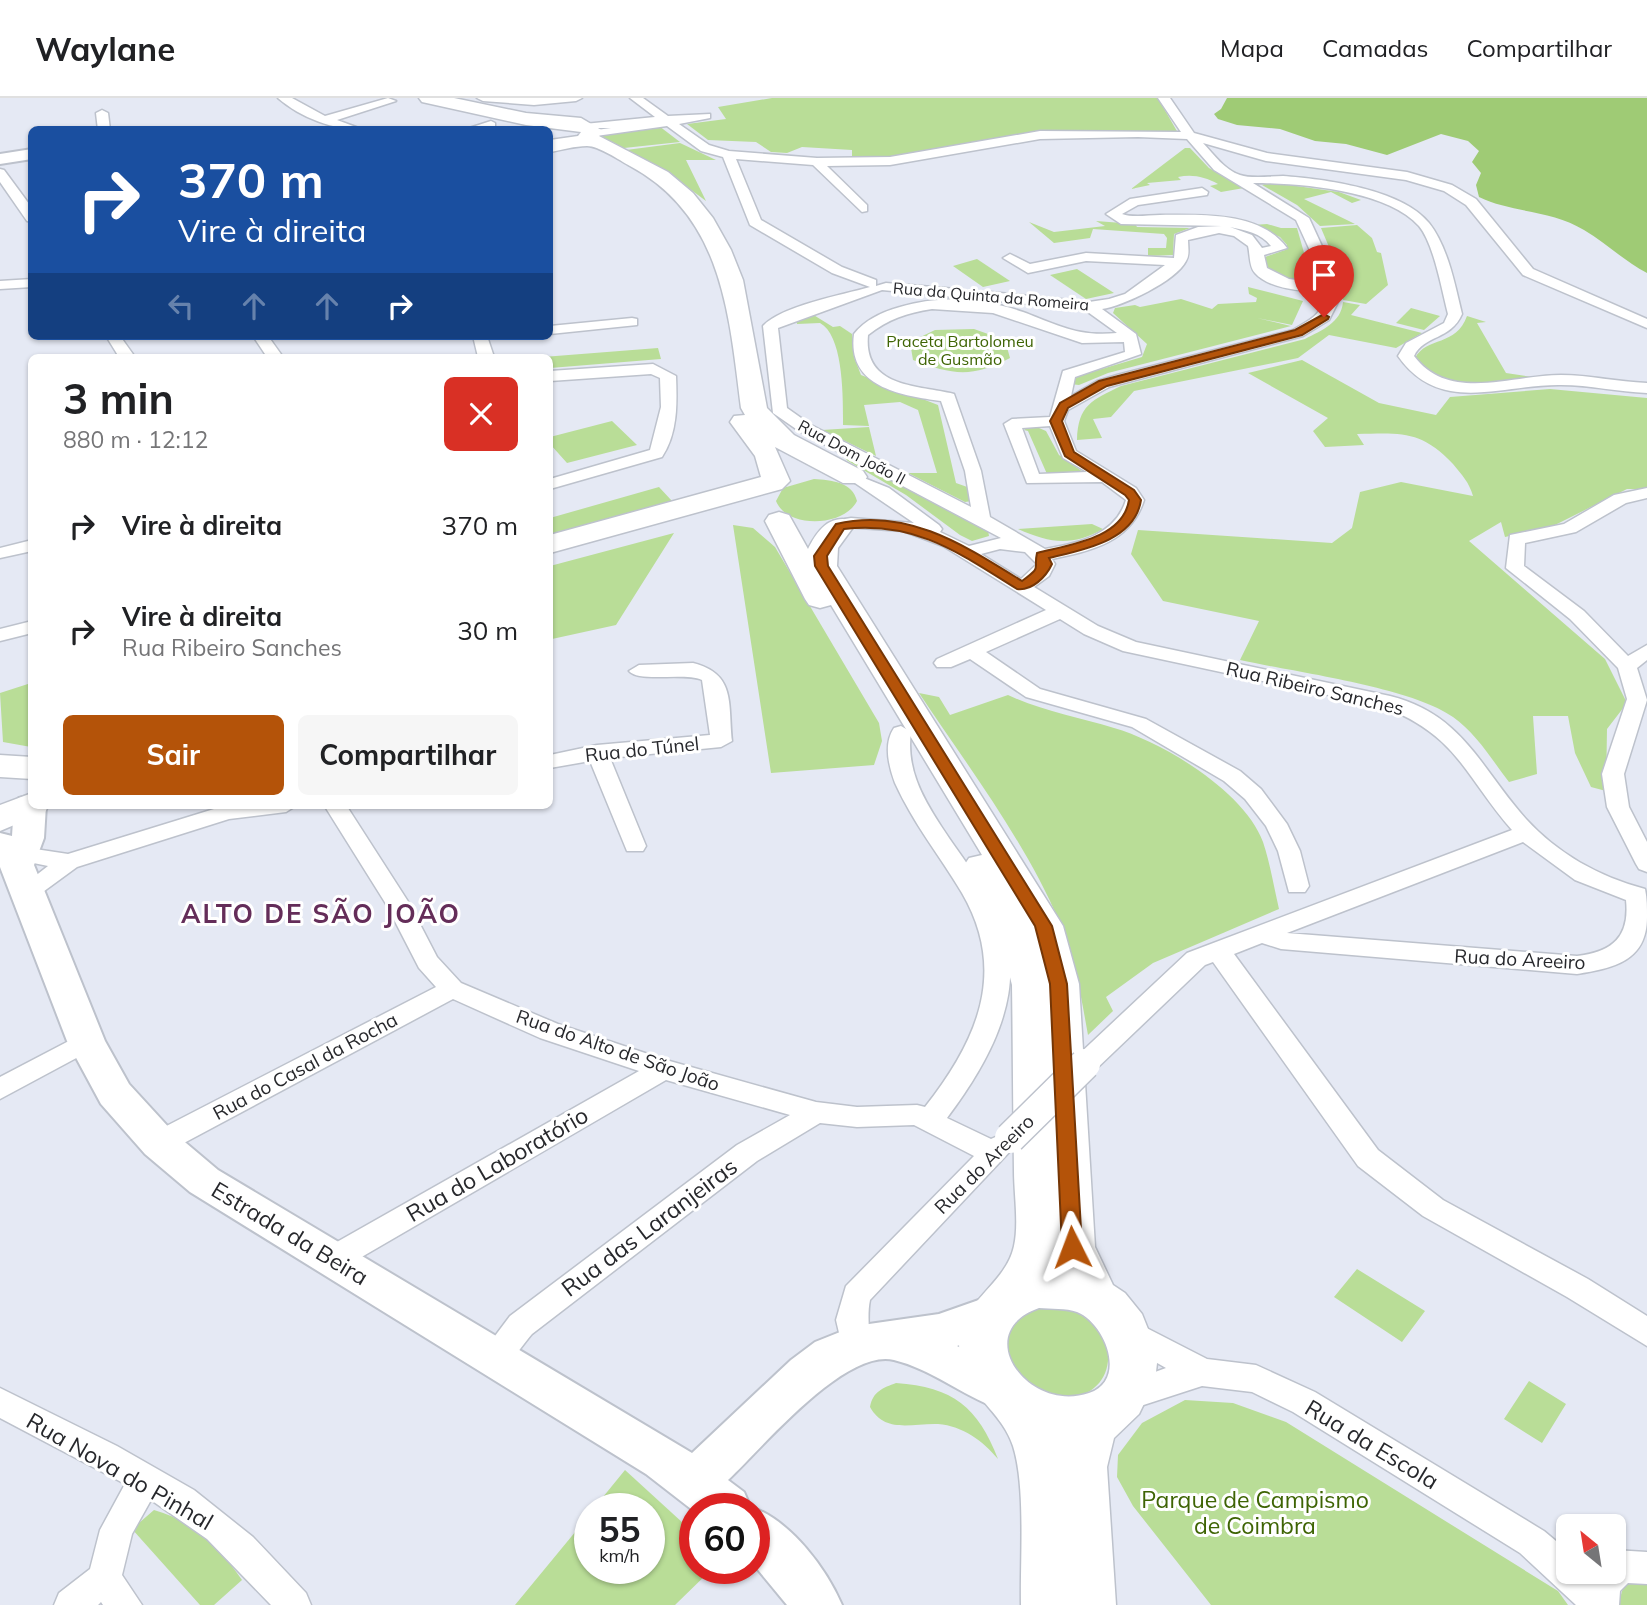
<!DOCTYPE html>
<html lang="pt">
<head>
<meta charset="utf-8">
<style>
	body { margin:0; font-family:Mulish,sans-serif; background:#f6f6f6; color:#202124; height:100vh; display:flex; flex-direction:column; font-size:26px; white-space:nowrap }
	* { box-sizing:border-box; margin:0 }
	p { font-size:23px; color:#757577 }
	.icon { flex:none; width:38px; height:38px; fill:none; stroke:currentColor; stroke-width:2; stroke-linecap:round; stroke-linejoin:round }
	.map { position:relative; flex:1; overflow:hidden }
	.details { position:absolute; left:28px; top:256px; width:525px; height:455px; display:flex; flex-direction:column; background:#fff; border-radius:10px; box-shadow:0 2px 5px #0004 }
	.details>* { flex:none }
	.banner { position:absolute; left:28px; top:28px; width:525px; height:214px; border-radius:10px; box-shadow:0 2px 5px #0004; background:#1a4fa0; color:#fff; overflow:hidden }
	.needle { width:46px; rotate:330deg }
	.controls { position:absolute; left:1556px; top:1416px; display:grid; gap:14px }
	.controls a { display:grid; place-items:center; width:70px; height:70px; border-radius:10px; background:#fff; box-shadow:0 2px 5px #0004; font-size:35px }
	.speed { position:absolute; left:574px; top:1395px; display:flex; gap:14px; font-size:35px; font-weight:700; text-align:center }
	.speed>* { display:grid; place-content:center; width:91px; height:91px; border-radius:50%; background:#fff; box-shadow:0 2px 5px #0004; line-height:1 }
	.speed small { font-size:18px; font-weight:400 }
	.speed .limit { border:10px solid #d22; background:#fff; color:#111 }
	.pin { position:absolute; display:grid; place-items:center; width:60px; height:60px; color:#fff; margin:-72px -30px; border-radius:50% 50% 50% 0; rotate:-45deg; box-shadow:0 0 7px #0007 }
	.pin .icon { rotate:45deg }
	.me { position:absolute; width:77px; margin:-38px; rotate:357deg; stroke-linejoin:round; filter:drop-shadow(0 0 5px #0008) }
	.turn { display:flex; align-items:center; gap:24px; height:147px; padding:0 35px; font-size:32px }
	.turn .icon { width:91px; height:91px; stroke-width:2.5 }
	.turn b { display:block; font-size:49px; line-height:60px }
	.lanes { display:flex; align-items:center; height:66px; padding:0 35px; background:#0003; justify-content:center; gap:35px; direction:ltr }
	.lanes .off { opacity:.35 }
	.round { display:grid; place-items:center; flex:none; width:74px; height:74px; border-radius:10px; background:#f6f6f6 }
	.overview { display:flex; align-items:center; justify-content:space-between; height:119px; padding:0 35px }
	h1 { font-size:42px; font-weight:700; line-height:52px }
	.primary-button { display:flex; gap:14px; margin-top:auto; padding:14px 35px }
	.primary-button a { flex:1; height:80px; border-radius:10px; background:#b45309; color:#fff; font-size:28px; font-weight:700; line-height:80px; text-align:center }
	.primary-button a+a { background:#f6f6f6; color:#202124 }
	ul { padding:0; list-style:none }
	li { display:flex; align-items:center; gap:21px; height:105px; padding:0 35px }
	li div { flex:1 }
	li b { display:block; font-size:26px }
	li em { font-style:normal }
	header { display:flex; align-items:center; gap:42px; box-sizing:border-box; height:98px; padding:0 35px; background:#fff; border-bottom:2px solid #e0e0e0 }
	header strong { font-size:33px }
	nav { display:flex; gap:38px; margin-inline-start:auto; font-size:24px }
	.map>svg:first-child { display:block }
	.green { fill:#b9dd97 }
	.forest { fill:#9fcb75 }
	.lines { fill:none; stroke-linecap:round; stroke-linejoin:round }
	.street-casing { stroke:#bdc2cc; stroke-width:3 }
	.secondary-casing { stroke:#bdc2cc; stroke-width:4 }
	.primary-casing { stroke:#bdc2cc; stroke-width:3 }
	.street { fill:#fff; fill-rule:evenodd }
	.secondary { fill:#fff; fill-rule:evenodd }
	.primary { fill:#fff; fill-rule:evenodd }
	.street-bridge-casing { stroke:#bdc2cc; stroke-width:33; stroke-linecap:butt }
	.street-bridge { stroke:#fff; stroke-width:30 }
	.route { fill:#b45309; stroke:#753606; stroke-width:2 }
	.labels { text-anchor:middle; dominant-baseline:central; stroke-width:6; stroke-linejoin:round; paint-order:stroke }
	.far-street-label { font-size:16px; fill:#27282c; stroke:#fff }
	.far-park-label { font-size:16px; fill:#3e6404; stroke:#fff }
	.street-label { font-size:19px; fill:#27282c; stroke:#fff }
	.near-street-label { font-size:23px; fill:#27282c; stroke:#fff }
	.near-park-label { font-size:23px; fill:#3e6404; stroke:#fff }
	.district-label { font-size:26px; font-weight:bold; letter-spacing:2px; fill:#642d59; stroke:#fff }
</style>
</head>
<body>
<header>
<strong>Waylane</strong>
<nav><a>Mapa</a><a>Camadas</a><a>Compartilhar</a></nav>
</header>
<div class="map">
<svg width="1647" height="1507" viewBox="0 0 1647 1507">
	<rect width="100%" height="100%" fill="#e5e9f4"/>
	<path class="green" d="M772,0H1158L1178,35L1063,34L921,57L852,61V52L802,49L787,55L771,54L756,44L708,42L687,26L726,21L718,9Z
		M659,28L680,44L624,50L602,39L608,35Z
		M680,45L716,62H686L706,103L666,73L626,52Z
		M1185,50H1190L1209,70L1244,90L1221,94L1210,88L1218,86C1205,79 1193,76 1178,79L1181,82L1147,85L1150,87L1131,91Z
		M1269,84L1339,94L1361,102L1352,105L1331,94L1304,101L1355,126L1320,128L1297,107L1262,87Z
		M1096,123L1135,126L1137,129L1190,130L1174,136L1173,157L1148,158V150H1166L1167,140L1164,136L1093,131L1090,140L1054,145L1029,124L1054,134L1105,128Z
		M1267,126L1281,130H1297L1312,183L1291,182L1267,169L1265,159L1285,152L1287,147L1280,139L1253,127Z
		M1357,127L1372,140L1377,154L1381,155L1388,187L1366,206L1343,202L1332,156L1321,130Z
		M977,161L1010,183L983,189L953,168Z
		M1077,171L1114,195L1086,201L1050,177Z
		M1248,189L1303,203L1292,227L1257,220L1291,228L1108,275L1079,287L1070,286L1078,278L1142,259L1147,246L1113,215L1115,210L1135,207L1140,209L1181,201L1212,211L1218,206L1256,204L1257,200L1249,196Z
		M1343,204L1360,207L1351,217L1422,235L1396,250L1329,237L1298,260L1134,293L1111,319L1093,321L1102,340L1077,342C1078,307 1092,302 1121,288L1305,241C1322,232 1341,225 1343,204Z
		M1411,210L1440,218L1424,232L1396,225Z
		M812,216L833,229L840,228L852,236L854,259L861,277L938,307L956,385L970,390L972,403L965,404L908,375H937L918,312L900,304L864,307L869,328L843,327C843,301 844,238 820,225L797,226L796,221Z
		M1467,218L1486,224L1477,225L1506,275L1532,279C1484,282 1455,302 1415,260C1427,238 1456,249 1467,218Z
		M974,231L1005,242L1010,260C972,280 953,277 913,262L910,244L935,232Z
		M658,250L661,261L550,270V259H543Z
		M1302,262L1379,305L1436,317L1450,299L1550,291L1647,300V391H1627L1553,428L1505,439L1501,424L1469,443L1605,561L1627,605L1607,631L1606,693L1591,689L1575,655L1568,618H1533L1537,676L1509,684C1492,662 1476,635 1453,619C1411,589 1294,574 1240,562L1259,523L1163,503L1131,456L1138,432L1332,445L1352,430L1360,394L1401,384L1473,398C1469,384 1462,377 1453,366C1421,332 1401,335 1357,336L1364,347L1325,349L1313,333L1328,320L1248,275Z
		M612,323L637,347L567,365L550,346V339Z
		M1032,327L1046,333L1059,357L1083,374L1047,376L1028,333L1024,332Z
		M869,329L876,358L822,332Z
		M837,353L981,428L988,432L989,438L972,443L960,437L906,397L848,363Z
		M814,381C831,382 853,384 857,403C844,429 787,431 776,403L783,390Z
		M659,389L672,403L550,437V420Z
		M1092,426L1103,431C1071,449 1050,445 1018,431Z
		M733,427L753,430L775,449L879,625L882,643L874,667L771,675Z
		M674,435L616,527L552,541L550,536V468Z
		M31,585V649L3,644L0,595Z
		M919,595L939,599L950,617L1008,597C1042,613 1078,619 1114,630C1163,644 1245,694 1263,744C1270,765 1274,789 1279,811L1153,865L1106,899L1113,913L1088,937C1081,899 1075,858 1059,823C1025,743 967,667 919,595Z
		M1357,1171L1425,1213L1402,1244L1334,1199Z
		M1053,1208C1136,1220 1120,1321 1040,1296C1030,1293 1019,1279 1010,1273C1003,1232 1006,1214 1053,1208Z
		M1529,1283L1566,1306L1542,1345L1504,1321Z
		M896,1285C953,1289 978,1309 998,1361C983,1343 963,1328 938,1326C912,1325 885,1336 870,1309C873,1293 883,1290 896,1285Z
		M1185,1302L1233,1305L1286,1324L1558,1493L1568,1507H1211L1133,1408L1117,1379L1118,1357L1142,1325Z
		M625,1372L695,1436V1470H713L675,1507H515L590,1416V1470H649V1410H594Z
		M154,1412C191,1422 221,1451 242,1482L214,1507H200L132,1431Z
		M1632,1483H1647V1507H1618L1623,1490Z"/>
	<path class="forest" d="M1227,0H1647V175C1624,163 1606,145 1584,132C1552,112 1512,115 1479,99L1476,87L1481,75L1472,64L1479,53L1468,43L1441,36L1387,57L1346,46L1315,43L1280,31L1237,27L1218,21L1214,16L1221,11Z"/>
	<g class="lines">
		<g class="street-casing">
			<path id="street" d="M278,0H292L325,18L388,0L396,3L337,22L364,32C334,32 301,20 278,0Z
				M477,0H582L576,3L534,7L483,3Z
				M630,0H643L668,18L710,16V20L679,26L709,47L729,53L817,60L890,59L1040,33L1181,34L1158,0H1170L1194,35L1267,55L1407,74L1452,87L1476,101L1533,171L1647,221V230L1523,177L1466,107L1444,93L1406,82L1266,63L1203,45C1214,57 1225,72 1240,77C1252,81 1270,78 1283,78C1324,81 1402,91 1429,125C1448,149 1455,187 1462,216C1451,242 1424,237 1414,258C1449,305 1511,277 1561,277C1589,277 1618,284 1647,285V295C1618,294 1590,287 1561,287C1501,286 1440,318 1398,258L1406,245L1444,225L1448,216C1442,193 1434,146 1419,128C1387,92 1299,85 1253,85L1309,120L1326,157L1338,204L1329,222L1303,238L1109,289L1068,312L1064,323L1076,353L1136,390L1144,402C1131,444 1091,453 1052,461L1055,466L1049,478L1034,489L1098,528L1136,544L1390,598C1463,616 1481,671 1526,721C1558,756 1600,779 1645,791C1647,800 1647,810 1647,819C1647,863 1614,870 1577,876L1281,851L1262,845L1234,856L1378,1052L1443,1102L1588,1181L1647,1218V1248L1567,1199L1423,1118L1358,1068L1213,864L1205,867L1094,973L1085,976L1076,973L1072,966L1076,959L1187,855L1512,732C1464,677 1458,638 1384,609L1123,553L1084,536L1060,521L986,554L1040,591L1146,621L1240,673L1261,691L1287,726L1300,753L1309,788L1305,794H1289L1278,753L1266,728L1245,701L1224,683L1132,629L1026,599L970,561L951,569H937L934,565L937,561L1046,512L943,448L903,433L845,429L842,425L845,421L851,420L914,425L855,385L864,380L889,390L939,427L942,431L940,434L969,448L1001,440L799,333L773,315L763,228C781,208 842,197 870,189L832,175L750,127L723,59L701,53L667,28L589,39V33L611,30H584V26L655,19ZM1138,39L1187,41L1214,72L1296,122L1312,157L1319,185L1289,181L1267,170L1264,157L1287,150C1260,113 1201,117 1160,117C1148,117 1133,120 1122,116L1138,107L1207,97L1208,94L1202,90L1130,101L1106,116L1121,126L1222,128L1198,129L1176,137L1174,160L1086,155L1030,166L1010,156L1003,160L1028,175L1086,163L1165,167L1125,196L1109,201L1089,204L990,194L983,198L990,202L1085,212L1117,235C1077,239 1058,227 1023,214C984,200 939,197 900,209C882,214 865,222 854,236C847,289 900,297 941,303L965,373L971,409L811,327L787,310L778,230L882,192L956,199L963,195L956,191L886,185L876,188V182L842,169L761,122L736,61L813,67L862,114L867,113V107L827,68L890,67L1040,41ZM1230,129C1245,132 1261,135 1271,148L1262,150L1252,137ZM1219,135L1234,138L1248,148C1250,155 1249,169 1255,175C1269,191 1302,193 1321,194C1327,216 1309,222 1293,232L1117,277L1097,283L1071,298L1075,279L1141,256L1136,236L1102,211C1123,208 1176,183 1186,163C1190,157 1188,149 1188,142ZM932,211L993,215L1082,245L1124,244L1125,254L1063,273L1050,319L1012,321L1004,326L1027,385L1102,384L1126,402C1115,438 1078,445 1045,451L990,419L981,373L954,296C917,287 863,290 868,237C888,221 907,215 932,211ZM1050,328L1063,360L1087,374L1039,376L1022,330ZM1000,451L1025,454L1037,466L1021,481L981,456ZM1523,744L1575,782L1626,802C1630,839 1612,854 1577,858L1287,835Z
				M102,12L108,15L110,32H98L96,15Z
				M491,23L495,25V29L463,32Z
				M0,71L4,72L32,110V124L27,123L0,84Z
				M32,181V189L0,191V183Z
				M632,220L637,221V227L550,236V228Z
				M106,238H120L135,259H119Z
				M253,238H268L283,259H267Z
				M473,238H487L494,259H478Z
				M653,266L676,278C677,305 678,335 662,359L550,391V381L650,352L661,309L660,280L651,276L550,283V273Z
				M1647,390V400L1626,405L1576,434L1525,445L1524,468L1584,513L1628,558L1647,547V562L1637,570L1647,602L1624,676L1629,709L1647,744V774L1639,771L1636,766L1607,709L1602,676L1627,601L1618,570L1570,521L1506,470L1510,437L1564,426L1614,397Z
				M32,442V453L0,460V450Z
				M32,523V535L0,543V531Z
				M693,565C736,576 728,605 732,643L721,649L610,660L646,748L643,753H627L590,663L550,670V657L597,647L710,637L702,582C684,574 639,585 629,573L639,567Z
				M901,628L911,634C906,670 922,699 941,728C963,762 991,794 1004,833C1026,900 986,968 947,1020L991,1041L1002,1036L1012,1039L1016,1047L870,1202C866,1221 872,1242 866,1256L855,1260L844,1256L836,1222L846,1188L974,1058L914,1027L857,1029L820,1025L757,1063L532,1236C518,1252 507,1276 484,1267L480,1258L510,1218L737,1047L790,1017L666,982L341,1171L331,1174L321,1171L317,1162L321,1153L639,973L540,940L453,901L169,1053L159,1056L149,1053L145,1045L149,1037L436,889L419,870L386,806L324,707H346L409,805L437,859L461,885L558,926L666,962L816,1004L857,1009L917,1007L925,1009C977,943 1008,874 962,795C940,758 913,725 895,685C889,669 883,646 894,630Z
				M227,707H297L286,714L229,721L77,769L36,799H20L16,793L48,768L14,761L11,756L14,751L22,749L68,756Z
				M86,934L95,936L99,943L95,950L0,1001V979Z
				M1131,1222L1207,1261L1256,1267L1315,1294L1544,1433L1568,1453V1474H1614V1452L1647,1454V1486L1628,1485L1620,1493L1619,1507H1576L1520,1455L1293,1314L1252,1294L1202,1288L1125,1313L1114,1309L1109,1299L1114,1289L1166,1270L1120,1244L1116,1235L1120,1226Z
				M0,1290L117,1348L194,1392L253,1439L306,1495L311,1507H271L207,1441L151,1402L132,1436L122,1477L142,1507H103L101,1504L98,1507H54L59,1495L90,1471L100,1432L125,1386L0,1320Z"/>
		</g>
		<g class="secondary-casing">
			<path id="secondary" d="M32,51V61L0,66V56Z
				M32,697V707H46L44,740L34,767L105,943L129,986L173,1034L218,1072L692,1355L791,1262L815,1244L855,1228L939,1216L993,1197L1008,1203L1015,1216L1008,1229L957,1248L1013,1276L1020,1290L1013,1304L997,1310C962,1297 931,1271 894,1262C845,1250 762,1350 728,1382L744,1394L751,1410H695V1414L646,1376L190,1094L145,1056L101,1006L67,943L0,769V735L12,738L14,707L19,700Z
				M753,1410H754C792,1425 826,1470 842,1507H787L754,1467Z"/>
		</g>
		<g class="primary-casing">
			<path id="primary" d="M419,0H454L526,15L581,20L603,33L599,38L668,74L693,95L713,120L731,152L743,182L767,310L794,337L863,373L867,379L863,385H843L775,349L790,383L782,391L550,455V437L761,379L755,358L730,324L734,318L745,317L741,310C729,216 723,118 630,68C619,62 599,48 587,48C575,48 562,52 550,54V42L578,38L581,34L526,27L422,4Z
				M779,414L789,417L808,451C817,433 829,417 850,422L854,428L838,450L837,468L1063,828L1079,886L1095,1149L1113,1187L1125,1195L1142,1216L1158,1256L1155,1283L1139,1316L1114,1340L1107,1369L1116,1507H1021C1020,1462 1026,1389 1013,1348C1000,1308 958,1295 959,1242C960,1205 1006,1186 1014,1148C1019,1126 1014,1096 1014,1073C1013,1011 1013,949 1012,887L1002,848L963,769L969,760L982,757L831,507L820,510L809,507L805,501L765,423L769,417ZM1039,1210C1051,1211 1066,1210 1077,1214C1105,1225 1128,1282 1089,1295C1028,1316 969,1234 1039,1210Z
				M0,657L32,659V681L0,679Z
				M32,695V707H49L45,714L0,733V707Z"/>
		</g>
		<use href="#street" class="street"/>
		<use href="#secondary" class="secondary"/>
		<use href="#primary" class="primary"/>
		<g class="street-bridge-casing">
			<path id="street-bridge" d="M1010,1040L1085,966"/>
		</g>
		<use href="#street-bridge" class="street-bridge"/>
	</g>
	<path class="route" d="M1324,216L1329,219L1328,221L1302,237L1107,288L1068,310L1062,323L1074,354L1134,392L1141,402C1135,443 1082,452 1049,460L1052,466C1046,479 1032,493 1017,491C959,455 916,423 844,431L827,458L828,468L1052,828L1067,886L1082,1149L1079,1155H1065L1062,1149L1050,886L1035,828L815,468L814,458L836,426C907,409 964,447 1022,483C1043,467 1033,473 1037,455C1068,447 1123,441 1129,402L1125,397L1065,358L1050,323L1060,305L1099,283L1295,232Z"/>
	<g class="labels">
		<g class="far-street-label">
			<text transform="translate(991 198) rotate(5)">Rua da Quinta da Romeira</text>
			<text transform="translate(852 354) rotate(28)">Rua Dom João II</text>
		</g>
		<g class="far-park-label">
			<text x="960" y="243">Praceta Bartolomeu<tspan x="960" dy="18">de Gusmão</tspan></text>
		</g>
		<g class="street-label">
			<text transform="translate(1315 590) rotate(13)">Rua Ribeiro Sanches</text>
			<text transform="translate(642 651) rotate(-6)">Rua do Túnel</text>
			<text transform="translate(1520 861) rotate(3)">Rua do Areeiro</text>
			<text transform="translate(618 952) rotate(19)">Rua do Alto de São João</text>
			<text transform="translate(305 968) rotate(-28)">Rua do Casal da Rocha</text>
			<text transform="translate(984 1066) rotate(-45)">Rua do Areeiro</text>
		</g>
		<g class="near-street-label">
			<text transform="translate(497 1066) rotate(-30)">Rua do Laboratório</text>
			<text transform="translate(649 1129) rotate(-37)">Rua das Laranjeiras</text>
			<text transform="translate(290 1135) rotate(31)">Estrada da Beira</text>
			<text transform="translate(1372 1346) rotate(31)">Rua da Escola</text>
			<text transform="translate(120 1373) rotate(30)">Rua Nova do Pinhal</text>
		</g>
		<g class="near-park-label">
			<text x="1255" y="1401">Parque de Campismo<tspan x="1255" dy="26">de Coimbra</tspan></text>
		</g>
		<g class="district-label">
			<text x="321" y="815">ALTO DE SÃO JOÃO</text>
		</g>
	</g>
</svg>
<div class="controls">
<a><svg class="needle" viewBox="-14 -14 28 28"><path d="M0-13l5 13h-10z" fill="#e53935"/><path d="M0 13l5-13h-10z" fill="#757577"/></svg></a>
</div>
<div class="speed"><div>55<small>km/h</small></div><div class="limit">60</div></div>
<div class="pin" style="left:1324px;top:219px;background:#d93025"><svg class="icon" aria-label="arrive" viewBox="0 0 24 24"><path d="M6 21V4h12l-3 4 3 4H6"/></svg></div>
<svg class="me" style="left:1072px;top:1149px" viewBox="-20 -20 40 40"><path d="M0-17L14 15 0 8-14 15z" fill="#b45309" stroke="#fff" stroke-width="4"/></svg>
<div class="banner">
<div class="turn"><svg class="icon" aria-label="right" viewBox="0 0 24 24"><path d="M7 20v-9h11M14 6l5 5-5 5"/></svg><div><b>370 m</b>Vire à direita</div></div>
<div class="lanes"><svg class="icon off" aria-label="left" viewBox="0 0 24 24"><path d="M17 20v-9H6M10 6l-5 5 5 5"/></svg><svg class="icon off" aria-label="ahead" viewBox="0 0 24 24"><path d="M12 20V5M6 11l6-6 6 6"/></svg><svg class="icon off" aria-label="ahead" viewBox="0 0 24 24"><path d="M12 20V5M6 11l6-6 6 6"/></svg><svg class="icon" aria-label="right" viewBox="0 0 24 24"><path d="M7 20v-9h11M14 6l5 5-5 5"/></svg></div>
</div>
<section class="details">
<div class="overview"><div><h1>3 min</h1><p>880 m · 12:12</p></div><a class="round" style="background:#d93025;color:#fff"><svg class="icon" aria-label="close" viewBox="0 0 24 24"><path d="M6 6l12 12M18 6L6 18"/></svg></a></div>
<ul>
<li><svg class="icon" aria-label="right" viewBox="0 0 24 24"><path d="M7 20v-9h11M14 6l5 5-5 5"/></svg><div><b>Vire à direita</b></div><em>370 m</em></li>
<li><svg class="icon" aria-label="right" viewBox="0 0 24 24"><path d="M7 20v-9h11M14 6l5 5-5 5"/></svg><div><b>Vire à direita</b><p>Rua Ribeiro Sanches</p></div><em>30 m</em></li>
</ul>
<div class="primary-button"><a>Sair</a><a>Compartilhar</a></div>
</section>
</div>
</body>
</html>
